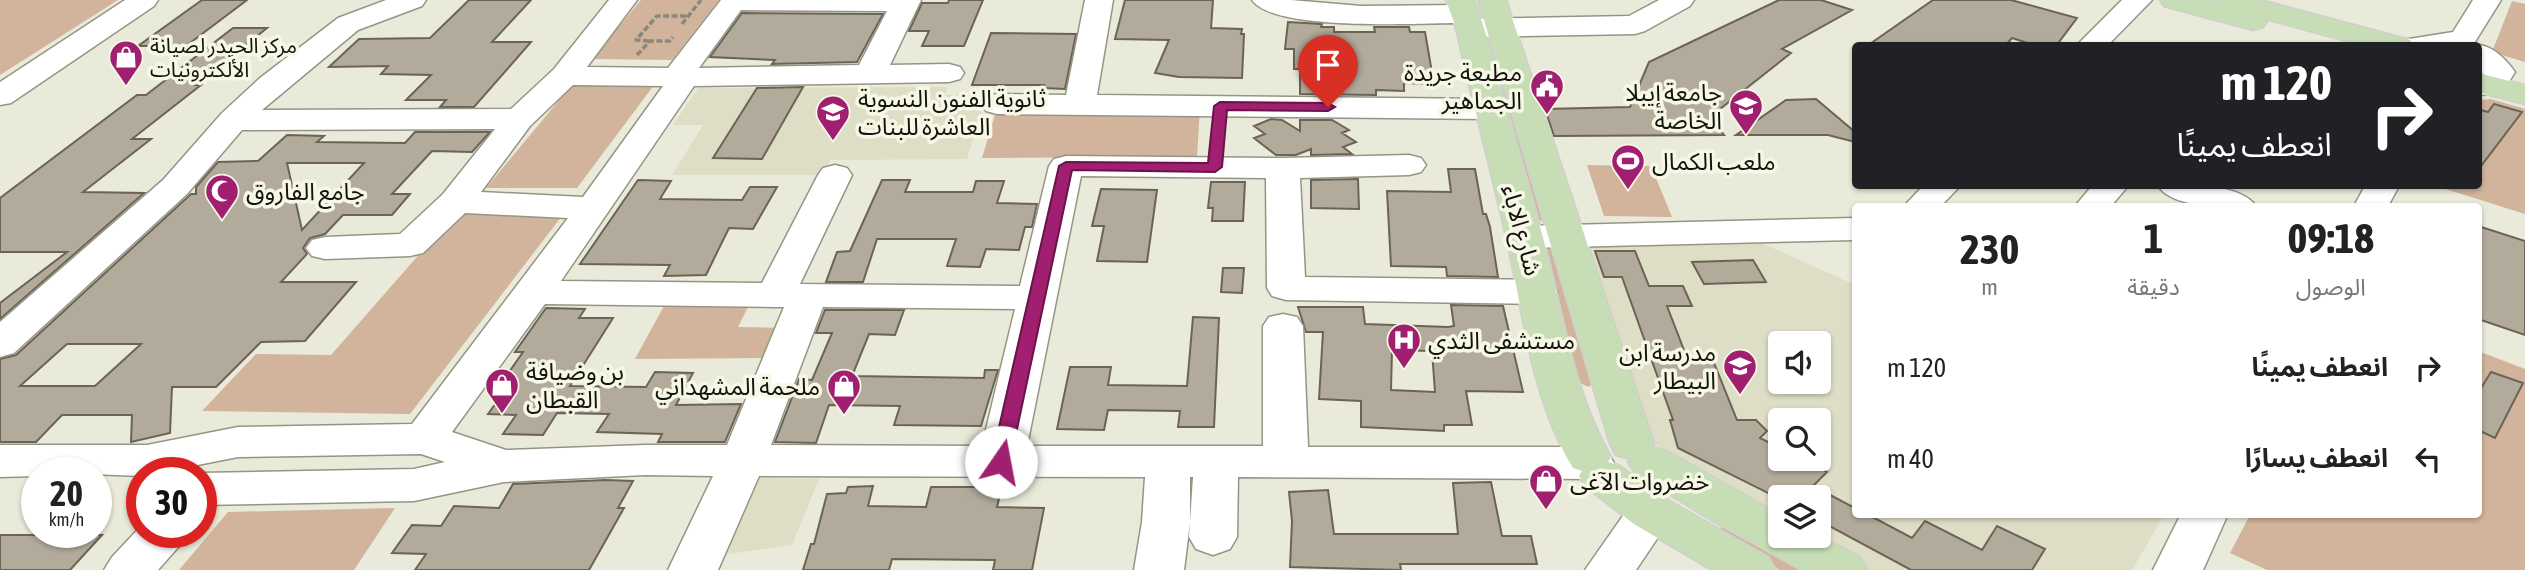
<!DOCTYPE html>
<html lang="ar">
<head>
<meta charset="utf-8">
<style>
	body { margin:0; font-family:"Asap Condensed","Noto Sans Arabic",sans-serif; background:#f6f6f6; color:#222; direction:rtl; height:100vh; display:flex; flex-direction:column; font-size:26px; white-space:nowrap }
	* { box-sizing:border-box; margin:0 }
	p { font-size:23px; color:#767676 }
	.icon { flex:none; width:38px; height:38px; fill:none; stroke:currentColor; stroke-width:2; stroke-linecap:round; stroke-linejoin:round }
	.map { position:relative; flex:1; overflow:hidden; direction:ltr }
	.side { position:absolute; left:1852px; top:203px; width:630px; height:315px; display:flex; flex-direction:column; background:#fff; border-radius:7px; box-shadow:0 2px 5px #0004; direction:rtl }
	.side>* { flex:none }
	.hud { position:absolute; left:1852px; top:42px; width:630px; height:147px; border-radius:7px; box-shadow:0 2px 5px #0004; direction:rtl; background:#202124; color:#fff; overflow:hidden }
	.fabs { position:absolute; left:1768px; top:331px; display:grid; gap:14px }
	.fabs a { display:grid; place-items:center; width:63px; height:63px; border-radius:7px; background:#fff; box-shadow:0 2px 5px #0004; font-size:35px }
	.speed { position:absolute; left:21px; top:457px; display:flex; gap:14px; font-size:35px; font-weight:700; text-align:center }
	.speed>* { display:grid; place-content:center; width:91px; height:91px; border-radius:50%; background:#fff; box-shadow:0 2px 5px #0004; line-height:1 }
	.speed small { font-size:18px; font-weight:400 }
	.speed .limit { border:10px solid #d22; background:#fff; color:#111 }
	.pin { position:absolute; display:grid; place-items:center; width:60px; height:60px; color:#fff; margin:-72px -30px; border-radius:50% 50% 50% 0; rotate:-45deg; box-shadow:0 0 7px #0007 }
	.pin .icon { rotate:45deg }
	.me { position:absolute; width:77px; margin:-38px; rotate:12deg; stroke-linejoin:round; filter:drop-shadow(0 0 5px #0008) }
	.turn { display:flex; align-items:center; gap:24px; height:147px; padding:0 35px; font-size:32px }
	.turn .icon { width:91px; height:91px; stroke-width:2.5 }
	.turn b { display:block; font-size:49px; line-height:60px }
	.eta { display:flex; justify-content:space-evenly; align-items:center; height:119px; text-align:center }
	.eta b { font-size:42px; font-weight:700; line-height:49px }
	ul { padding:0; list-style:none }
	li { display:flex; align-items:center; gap:21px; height:91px; padding:0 35px }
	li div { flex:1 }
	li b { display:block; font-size:26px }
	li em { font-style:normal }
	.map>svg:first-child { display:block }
	.built { fill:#dedec6; fill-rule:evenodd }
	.green { fill:#d2b39b }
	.building { fill:#b2ab9c; stroke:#6b6456; stroke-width:2; fill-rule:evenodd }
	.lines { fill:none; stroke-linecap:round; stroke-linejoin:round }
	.minor-casing { stroke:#959585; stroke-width:3 }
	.major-casing { stroke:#d0d0cf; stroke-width:3 }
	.path { stroke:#898a7e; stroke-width:3.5; stroke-dasharray:6 2.5; stroke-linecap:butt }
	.minor { fill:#fff; fill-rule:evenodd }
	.major { fill:#c6ddb5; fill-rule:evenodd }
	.route { fill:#a01f70; stroke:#681449; stroke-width:2 }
	.labels { text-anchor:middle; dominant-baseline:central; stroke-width:7; stroke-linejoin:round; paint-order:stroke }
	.far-poi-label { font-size:21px; fill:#14140e; stroke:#f7f7e6; text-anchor:start }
	.poi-label { font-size:24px; fill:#14140e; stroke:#f7f7e6; text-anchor:start }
	.street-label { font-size:24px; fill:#14140e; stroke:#f7f7e6 }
</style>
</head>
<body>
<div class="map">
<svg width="2525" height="570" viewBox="0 0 2525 570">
	<rect width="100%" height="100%" fill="#e9ead9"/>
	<path class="built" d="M947,87L945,95H987L967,159L830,160L823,175H672L703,125H673L698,88Z
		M1755,240L1855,285V514L2164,515L2132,570H1867L1818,536V497H1780V523L1708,485L1654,443L1631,410L1573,245ZM1780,343H1818V382H1780ZM1780,420H1818V458H1780Z
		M747,478L819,479L792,545L721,555Z"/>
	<path class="green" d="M0,0H118L0,75Z
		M641,0H719L672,60L592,59Z
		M2512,1L2525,4V62L2492,52Z
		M1478,32L1492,34L1547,219L1539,221L1530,216Z
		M576,80L657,81L577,188H486Z
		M2491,99L2525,109V214L2436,186H2478V100Z
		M997,108H1200L1197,157L982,158Z
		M1587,165L1651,166L1672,217L1604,216Z
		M458,210L565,212L410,414L202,411L256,354L331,355Z
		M1544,246L1552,250L1595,382L1588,387L1575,380Z
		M750,303L738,327L794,328L781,358L635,359L664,306Z
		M2478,351L2525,369V570H2267L2230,553L2250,515L2478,514Z
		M395,508L354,570H179L228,512Z
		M1728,522L1816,570H1780L1714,533Z"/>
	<path class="building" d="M202,0H247L186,46H138Z
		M469,0H531L492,42H531L474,107H440L446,100H406L431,75L381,74L388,66L329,67L359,39L430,38Z
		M949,0H983L964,46H922L929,31H909L922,3H948Z
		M1125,0H1213L1211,28L1242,29L1241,34H1244L1242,78L1179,77L1155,73L1169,40L1115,39Z
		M1779,0H1821L1852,10L1782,49L1791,53L1710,117L1724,135L1554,136L1545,109L1630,107L1649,62Z
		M1933,0H2011L2077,18L2056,46H2037L2012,38L2005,46H1867Z
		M742,13L883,14L857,62L772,64L775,60L710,57Z
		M1288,22L1322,24L1321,27H1334V32H1375L1374,27H1409L1410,32H1425L1434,84L1404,83V91L1376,90V95L1300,94V69H1294V49H1285Z
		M233,28H267L196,85H201L132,139H151L83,192L144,193L0,319V303L67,252H0V198L137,95H146Z
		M991,33L1076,34L1065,89L1043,88L1044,85H972Z
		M803,87L762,159L713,158L757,88Z
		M1816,99L1855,132V142L1828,135H1736L1786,100Z
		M2494,104L2522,112L2478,170V109L2488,112Z
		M1271,119L1282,120L1300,131V120H1332L1349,130L1342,133L1356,142L1343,147L1352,154L1311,155V149L1296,155H1276L1254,138L1265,134L1254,126Z
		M415,132H490L472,152L432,151L392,194H410L392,215H343L325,234L310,238L303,248L307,254L281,282H356L305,341L261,342L216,387H172L170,433L131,442L132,415H62L36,442H0V359L16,355L191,194H196V187L218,162L258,161L287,135L324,136L317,142L405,143ZM287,163H364L302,230ZM67,344H141L95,386H20Z
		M1448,169H1475L1483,214H1486L1490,227L1498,277L1447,276L1446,267L1391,266L1387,191L1451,192Z
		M1358,179L1359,209L1311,208V180Z
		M638,180L671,181L660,199L742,200L750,187H777L753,229L729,228L706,275L664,276L670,265L580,264Z
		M882,180H910L905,192H973L976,181H1004L997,203L1037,204L1032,227H1025L1019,250L986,249L980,267L947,266L956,239H877L863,282H826L837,252L850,251Z
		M1211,182H1245L1243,221H1212L1213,208H1208Z
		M1101,189L1157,190L1147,262L1097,261L1104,226H1092Z
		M2478,226L2525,241V335L2478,319Z
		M1595,251H1635L1649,286H1683L1692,306H1667L1689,363H1714L1737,420H1756L1767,431L1760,438L1780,448V458H1801L1827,472L1813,486L1855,508V514H1867L1912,538L1925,521L1982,550L1997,526L2045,549L2032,570H1911L1818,520V497H1780V499L1678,448L1670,420H1673L1622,277H1604Z
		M1753,260L1766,282L1704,284L1692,262Z
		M1223,268H1244L1242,293L1221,292Z
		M1451,305L1503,306L1523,392L1466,391L1472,425H1444V431L1361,427V401L1319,399L1323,332H1306L1298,307H1363L1365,324L1448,327L1454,326ZM1392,350L1432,351L1435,392L1391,390Z
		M546,308L585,309L579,318H613L570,386L646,387L655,372L693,373L676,405L741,404L725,442H658L662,434L597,432L609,414L557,413L543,435L503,434L516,415L488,414L504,392H495L523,352H515Z
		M825,310H904L895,335L869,334L852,376L984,378L985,370H998L981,426L894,425L900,406L829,405L816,443L775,442L799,379L812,380L832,333H816Z
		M1193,317L1219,318L1214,427H1178L1180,411L1108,410L1104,430L1057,429L1070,367H1111L1108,385L1187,386Z
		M2491,372L2523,383L2495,438L2478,430V393Z
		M605,480L633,481L618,508H624L589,570H415L426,554L392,553L412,525L441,526L454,506L499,508L513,484Z
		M1491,482L1502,536H1531L1537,564H1400L1401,570L1290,567L1292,521L1289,492L1328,490L1334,534H1458L1453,483Z
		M873,486L868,506L926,507L931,487H1002L997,507L1044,508L1032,570H993L995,560L892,559L889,570H803L811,544H814L827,494L846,493L848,487Z
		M0,535H102L70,570H0Z"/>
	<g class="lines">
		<g class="minor-casing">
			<path id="minor" d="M125,0H158L154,6L11,103L0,105V82Z
				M386,0H426L422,6L358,30L262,110L511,109L554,69L609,0H637L587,67L668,68L721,0H921L890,65L949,64L960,67L964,73L960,79L949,82L694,86L561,281L762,283L818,175L823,168L835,165L847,168L852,175L800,284L1020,286L1049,166L1054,159L1066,156L1283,158L1409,155L1421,158L1426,165L1421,172L1409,175L1300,178L1305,277L1538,280L1552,284L1557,292L1552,300L1538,304L1286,300L1272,296L1267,288L1266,178L1081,176L1027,446H1263V326L1269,317L1283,314L1297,317L1303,326L1308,447H1591L1607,452L1614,463L1607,474L1591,479L1238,477L1237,537L1230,549L1213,555L1196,549L1189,537L1193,477H1190V522L1184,570H1134L1142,522L1145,477L759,476L718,570H668L713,476L645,475L504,482L414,501L201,505V473L414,469L445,462L421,454L238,457L162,472H142V476L37,472V476L0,477V445H147L238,427L412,424L568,218L465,213L423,253L410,256L325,259L312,256L306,248L312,240L325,237L400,234L443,194L495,129L242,130L187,194L14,353L0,357V322L163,180L222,113L260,78L338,18ZM741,10L887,11L859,65L699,68ZM573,85L663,86L583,197L481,192L530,126ZM545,304L775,307H784L727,445H645L506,450L452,432ZM823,307L1015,309L982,446L771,445Z
				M1085,0H1113L1097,95L1489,99L1500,102L1505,109L1500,116L1489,119L997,114L986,111L981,104L986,97L997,94L1066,95Z
				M1252,0H1291L1361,6L1464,5L1474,8L1478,14L1475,19L1629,16L1659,0H1694L1690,6L1645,31L1635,34L1470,37L1460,34L1456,28L1459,23C1420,23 1274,32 1252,0Z
				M2122,0H2152L2107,46H2076Z
				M2473,0H2501L2473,45C2490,43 2506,59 2515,72L2502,93L2478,95V77L2484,74L2478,69V46H2399L2403,40L2453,32Z
				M1923,186H1960L1941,206H1904Z
				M2092,186H2128L2111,206H2075Z
				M2158,186C2183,184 2240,183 2256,206C2231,208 2173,209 2158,186Z
				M2365,186H2399L2388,206H2354Z
				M1855,218V240L1525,248L1512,245L1507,237L1512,229L1525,226Z
				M1651,495L1668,500L1675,512L1636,570H1585L1634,500Z
				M2181,514H2228L2203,570H2153Z
				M142,525V532H188L181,544L158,570H104L112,557Z"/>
		</g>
		<g class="major-casing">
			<path id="major" d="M1446,0H1474L1484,28C1504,102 1527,175 1546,249C1564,320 1574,393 1611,457L1608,462L1618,465L1668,500L1768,557L1776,570H1712L1634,524L1586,487L1579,476L1582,471L1573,468C1533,401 1525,325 1509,250C1493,176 1472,102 1456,28Z
				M1478,0H1506L1654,444L1652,447L1667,451L1780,515V536L1818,535L1860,557L1868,570H1802L1711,520L1635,473L1628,462L1630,459L1616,455L1610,444Z
				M2160,0H2206L2217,3L2215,0H2261L2410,40L2414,46H2365L2266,19L2267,21L2263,27L2253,30L2164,6Z
				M2478,73L2525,85V104L2478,92Z"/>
		</g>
		<path class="path" d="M682,24L701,0
			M649,41L636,40L657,16H688
			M637,55L650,41H670L673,37"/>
		<use href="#minor" class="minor"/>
		<use href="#major" class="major"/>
	</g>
	<path class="route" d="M1220,102L1328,103L1335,107L1328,111L1227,110L1222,167L1215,172L1072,170L1010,462L1007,467H994L991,462L1059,166L1066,162L1208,163L1214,106Z"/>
	<defs>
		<g id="shop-pin" transform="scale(1.75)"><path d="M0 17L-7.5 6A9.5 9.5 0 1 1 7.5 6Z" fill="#a01f70" stroke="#f7f7e6"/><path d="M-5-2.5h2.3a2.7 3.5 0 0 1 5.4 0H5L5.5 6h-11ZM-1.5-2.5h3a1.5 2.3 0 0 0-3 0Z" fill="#fff"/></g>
		<g id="civic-pin" transform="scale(1.75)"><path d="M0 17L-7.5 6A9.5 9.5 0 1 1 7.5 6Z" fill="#a01f70" stroke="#f7f7e6"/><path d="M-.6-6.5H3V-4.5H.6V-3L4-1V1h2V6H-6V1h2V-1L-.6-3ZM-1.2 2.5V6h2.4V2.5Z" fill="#fff"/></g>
		<g id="university-pin" transform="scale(1.75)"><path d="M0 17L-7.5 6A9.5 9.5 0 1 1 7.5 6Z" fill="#a01f70" stroke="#f7f7e6"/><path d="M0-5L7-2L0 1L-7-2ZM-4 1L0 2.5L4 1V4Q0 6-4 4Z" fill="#fff"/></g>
		<g id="school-pin" transform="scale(1.75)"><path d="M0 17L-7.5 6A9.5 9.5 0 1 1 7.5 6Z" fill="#a01f70" stroke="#f7f7e6"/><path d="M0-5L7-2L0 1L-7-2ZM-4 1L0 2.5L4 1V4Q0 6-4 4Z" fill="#fff"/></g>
		<g id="stadium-pin" transform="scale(1.75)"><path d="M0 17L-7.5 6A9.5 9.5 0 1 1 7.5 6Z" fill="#a01f70" stroke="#f7f7e6"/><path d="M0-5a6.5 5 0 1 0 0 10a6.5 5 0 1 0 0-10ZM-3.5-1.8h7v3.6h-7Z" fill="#fff"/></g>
		<g id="mosque-pin" transform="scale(1.75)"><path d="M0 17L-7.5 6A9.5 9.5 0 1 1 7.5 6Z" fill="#a01f70" stroke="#f7f7e6"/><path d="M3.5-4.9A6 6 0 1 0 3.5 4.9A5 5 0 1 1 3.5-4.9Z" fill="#fff"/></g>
		<g id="hospital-pin" transform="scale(1.75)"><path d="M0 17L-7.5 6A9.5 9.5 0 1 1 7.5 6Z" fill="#a01f70" stroke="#f7f7e6"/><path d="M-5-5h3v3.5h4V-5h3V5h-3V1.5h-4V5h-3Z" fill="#fff"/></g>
	</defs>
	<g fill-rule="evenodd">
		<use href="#shop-pin" x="126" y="57"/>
		<use href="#civic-pin" x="1547" y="86"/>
		<use href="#university-pin" x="1746" y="106"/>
		<use href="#school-pin" x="833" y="112"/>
		<use href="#stadium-pin" x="1628" y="161"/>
		<use href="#mosque-pin" x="222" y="191"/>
		<use href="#hospital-pin" x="1404" y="340"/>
		<use href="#school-pin" x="1740" y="366"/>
		<use href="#shop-pin" x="502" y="385"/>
		<use href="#shop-pin" x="844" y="386"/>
		<use href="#shop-pin" x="1546" y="481"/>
	</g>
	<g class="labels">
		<g class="far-poi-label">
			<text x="150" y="45">مركز الحيدر لصيانة<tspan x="150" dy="24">الألكترونيات</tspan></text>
		</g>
		<g class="poi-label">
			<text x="1522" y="72" text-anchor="end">مطبعة جريدة<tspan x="1522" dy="28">الجماهير</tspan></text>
			<text x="1722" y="92" text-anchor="end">جامعة إيبلا<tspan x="1722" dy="28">الخاصة</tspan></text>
			<text x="858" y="98">ثانوية الفنون النسوية<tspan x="858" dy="28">العاشرة للبنات</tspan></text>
			<text x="1652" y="161">ملعب الكمال</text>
			<text x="246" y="191">جامع الفاروق</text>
			<text x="1428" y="340">مستشفى الثدي</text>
			<text x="1716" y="352" text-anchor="end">مدرسة ابن<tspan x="1716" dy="28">البيطار</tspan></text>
			<text x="526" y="371">بن وضيافة<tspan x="526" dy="28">القبطان</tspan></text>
			<text x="820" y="386" text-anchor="end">ملحمة المشهداني</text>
			<text x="1570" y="481">خضروات الآغى</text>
		</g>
		<g class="street-label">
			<text transform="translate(1522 230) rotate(75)">شارع الاباء</text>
		</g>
	</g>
</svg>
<div class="fabs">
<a><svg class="icon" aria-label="sound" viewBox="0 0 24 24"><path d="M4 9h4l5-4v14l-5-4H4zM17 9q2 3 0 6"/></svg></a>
<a><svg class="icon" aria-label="search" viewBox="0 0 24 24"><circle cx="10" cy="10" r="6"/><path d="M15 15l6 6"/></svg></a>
<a><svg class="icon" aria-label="layers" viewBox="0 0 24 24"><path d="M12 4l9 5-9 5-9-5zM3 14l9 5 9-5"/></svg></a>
</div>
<div class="speed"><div>20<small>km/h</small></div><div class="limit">30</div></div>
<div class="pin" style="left:1328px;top:107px;background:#d93025"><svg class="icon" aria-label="arrive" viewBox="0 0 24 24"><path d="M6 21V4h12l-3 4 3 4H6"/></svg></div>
<svg class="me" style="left:1001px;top:462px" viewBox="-20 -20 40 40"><circle r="19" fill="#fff"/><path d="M0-13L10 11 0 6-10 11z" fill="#a01f70"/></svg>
<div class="hud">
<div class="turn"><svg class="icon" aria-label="right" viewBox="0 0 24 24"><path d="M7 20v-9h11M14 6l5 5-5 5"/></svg><div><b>120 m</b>انعطف يمينًا</div></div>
</div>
<section class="side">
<div class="eta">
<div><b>09:18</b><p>الوصول</p></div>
<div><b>1</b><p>دقيقة</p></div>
<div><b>230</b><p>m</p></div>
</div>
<ul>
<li><svg class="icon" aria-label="right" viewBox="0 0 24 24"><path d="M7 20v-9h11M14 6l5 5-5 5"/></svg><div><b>انعطف يمينًا</b></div><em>120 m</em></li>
<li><svg class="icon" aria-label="left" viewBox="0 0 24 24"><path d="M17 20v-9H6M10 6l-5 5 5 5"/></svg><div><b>انعطف يسارًا</b></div><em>40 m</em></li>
</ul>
</section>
</div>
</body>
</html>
